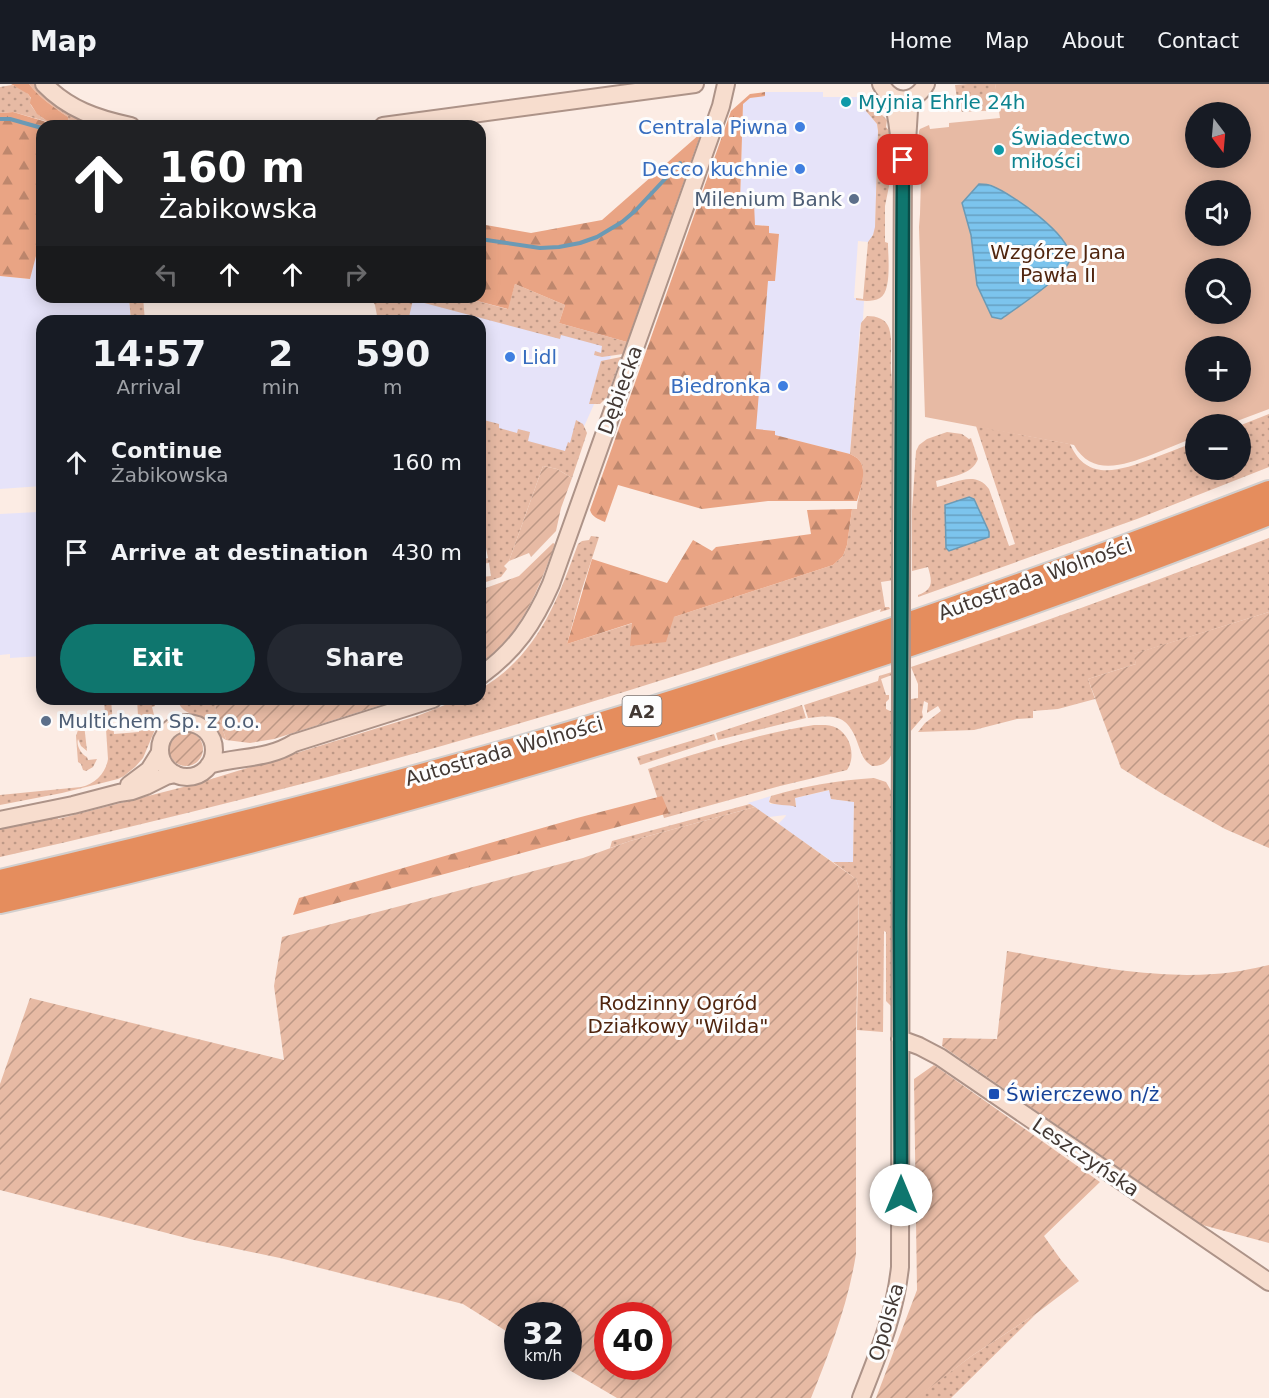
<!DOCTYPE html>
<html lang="en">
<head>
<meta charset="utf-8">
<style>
	body { margin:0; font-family:"DejaVu Sans",sans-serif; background:#242831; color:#f1f3f6; height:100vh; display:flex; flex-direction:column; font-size:22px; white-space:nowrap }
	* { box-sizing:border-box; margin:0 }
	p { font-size:20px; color:#9ea1a6 }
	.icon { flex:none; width:33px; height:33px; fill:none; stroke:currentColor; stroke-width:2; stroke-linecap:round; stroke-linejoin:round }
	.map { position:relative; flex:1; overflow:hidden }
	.side { position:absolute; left:36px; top:231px; width:450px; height:390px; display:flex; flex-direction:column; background:#171b24; border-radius:18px; box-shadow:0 3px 15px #0003 }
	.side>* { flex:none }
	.top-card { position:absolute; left:36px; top:36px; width:450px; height:183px; border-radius:18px; box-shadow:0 3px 15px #0003; background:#202124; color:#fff; overflow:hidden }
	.needle { width:39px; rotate:164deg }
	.tools { position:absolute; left:1185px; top:18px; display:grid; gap:12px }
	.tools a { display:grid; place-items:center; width:66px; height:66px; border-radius:50%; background:#171b24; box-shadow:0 3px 15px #0003; font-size:30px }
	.speed { position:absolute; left:504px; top:1218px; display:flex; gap:12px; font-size:30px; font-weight:700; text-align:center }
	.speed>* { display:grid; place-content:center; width:78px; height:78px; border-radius:50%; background:#171b24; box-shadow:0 3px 15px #0003; line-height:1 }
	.speed small { font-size:15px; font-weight:400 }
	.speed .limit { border:9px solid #d22; background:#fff; color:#111 }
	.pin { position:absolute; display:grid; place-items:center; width:51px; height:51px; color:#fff; margin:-26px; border-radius:12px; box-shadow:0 3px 9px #0006 }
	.me { position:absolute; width:66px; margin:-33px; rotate:0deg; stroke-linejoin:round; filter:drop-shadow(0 0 4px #0008) }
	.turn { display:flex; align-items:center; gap:21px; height:126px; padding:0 24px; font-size:27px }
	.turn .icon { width:78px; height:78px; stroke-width:2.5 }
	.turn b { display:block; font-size:42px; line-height:51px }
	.lanes { display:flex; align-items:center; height:57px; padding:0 24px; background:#0003; justify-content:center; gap:30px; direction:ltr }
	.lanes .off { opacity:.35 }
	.eta { display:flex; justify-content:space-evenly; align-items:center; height:102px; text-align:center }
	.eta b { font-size:36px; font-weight:700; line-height:42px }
	.button { display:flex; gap:12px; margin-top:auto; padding:12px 24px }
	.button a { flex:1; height:69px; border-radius:36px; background:#0f766e; color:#fff; font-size:24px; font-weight:700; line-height:69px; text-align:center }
	.button a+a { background:#242831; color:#f1f3f6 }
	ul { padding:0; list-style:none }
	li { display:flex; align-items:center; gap:18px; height:90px; padding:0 24px }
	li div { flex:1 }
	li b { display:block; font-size:22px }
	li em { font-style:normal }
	header { display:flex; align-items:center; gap:36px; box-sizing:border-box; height:84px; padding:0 30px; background:#171b24; border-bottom:2px solid #363941 }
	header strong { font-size:28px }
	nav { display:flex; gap:33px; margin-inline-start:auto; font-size:21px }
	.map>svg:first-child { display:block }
	.commercial { fill:#e6e3f9 }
	.grass { fill:url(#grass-dots) }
	.forest { fill:url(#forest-firs) }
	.park { fill:#e7baa4; fill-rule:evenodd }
	.garden { fill:url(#garden-furrows); fill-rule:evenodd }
	.water { fill:url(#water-rules); stroke:#6b9ab5; stroke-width:1.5 }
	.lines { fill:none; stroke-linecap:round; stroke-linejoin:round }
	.stream { stroke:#6b9ab5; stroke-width:4 }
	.secondary-casing { stroke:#ad9388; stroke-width:20 }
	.highway-casing { stroke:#d2cfce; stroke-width:26 }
	.secondary { stroke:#f7ddce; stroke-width:16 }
	.highway { stroke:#e58d5d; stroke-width:22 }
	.secondary-bridge-casing { stroke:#ad9388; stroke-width:20; stroke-linecap:butt }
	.secondary-bridge { stroke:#f7ddce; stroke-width:16 }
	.route-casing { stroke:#0a4d48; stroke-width:15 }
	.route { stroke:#0f766e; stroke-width:10 }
	.culture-dot { fill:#0f9aa8; stroke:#fdfdfd; stroke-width:2 }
	.shop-dot { fill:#3f7fe0; stroke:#fdfdfd; stroke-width:2 }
	.service-dot { fill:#5c6f8a; stroke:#fdfdfd; stroke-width:2 }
	.transit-dot { fill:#1a4fb4; stroke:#fdfdfd; stroke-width:2 }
	.labels { text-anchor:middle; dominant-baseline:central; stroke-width:6; stroke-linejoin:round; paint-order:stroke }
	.shield { fill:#fdfdfd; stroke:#7a7370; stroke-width:1.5 }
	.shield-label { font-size:18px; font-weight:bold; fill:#423833 }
	.culture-label { font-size:20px; fill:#0d838f; stroke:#fdfdfd; text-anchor:start }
	.shop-label { font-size:20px; fill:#366cbe; stroke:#fdfdfd; text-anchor:end }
	.service-label { font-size:20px; fill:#4e5e75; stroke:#fdfdfd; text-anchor:end }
	.park-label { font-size:20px; fill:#50250e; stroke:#fdfdfd }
	.street-label { font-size:20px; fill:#423833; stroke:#fdfdfd }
	.transit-label { font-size:20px; fill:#164399; stroke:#fdfdfd; text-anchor:start }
</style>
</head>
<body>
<header>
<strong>Map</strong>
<nav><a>Home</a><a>Map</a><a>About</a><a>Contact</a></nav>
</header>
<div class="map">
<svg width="1269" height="1314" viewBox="0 0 1269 1314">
	<defs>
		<pattern id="grass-dots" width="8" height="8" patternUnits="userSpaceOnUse" patternTransform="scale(1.5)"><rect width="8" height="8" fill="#e7baa4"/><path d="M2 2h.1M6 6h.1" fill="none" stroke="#bd9886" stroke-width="1.8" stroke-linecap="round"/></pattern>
		<pattern id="forest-firs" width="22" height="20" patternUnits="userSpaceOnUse" patternTransform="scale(1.5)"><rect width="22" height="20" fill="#e9a484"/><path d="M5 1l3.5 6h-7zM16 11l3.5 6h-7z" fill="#be876d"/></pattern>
		<pattern id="garden-furrows" width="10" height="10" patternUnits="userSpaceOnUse" patternTransform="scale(1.5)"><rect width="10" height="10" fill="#e7baa4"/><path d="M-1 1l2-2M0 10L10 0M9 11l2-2" fill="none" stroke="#bd9886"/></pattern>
		<pattern id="water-rules" width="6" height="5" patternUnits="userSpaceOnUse" patternTransform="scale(1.5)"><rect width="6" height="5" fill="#7cc4ed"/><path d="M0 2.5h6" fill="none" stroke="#67a0c1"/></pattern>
	</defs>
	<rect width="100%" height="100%" fill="#fcece4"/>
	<path class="commercial" d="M765,8H823V13H860L861,25L866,27L877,40L878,47L875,148L868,158L858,157L854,214H856V216L864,217L863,235L860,242L850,370L774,351V347L755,346L768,197H775L779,150L769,149V142L755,141L740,119L743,20L750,14L764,12Z
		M42,149V213H129L131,237H42V402L0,405V192L30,195Z
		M380,213H462L617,255L595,318L570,374L480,340V237H384Z
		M38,428L39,442L42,444V572L10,574V570L0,571V430Z
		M830,706L832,715L854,718L853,778H833L778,740L785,733L786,731L769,733L748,719L771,712L769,715L770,720H786L796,722L795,714Z"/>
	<path class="grass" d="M29,0H34L48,14L103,42H87L69,39L68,33C53,23 40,14 29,0Z
		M968,0H995L1000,26L962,28L958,21L955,1Z
		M12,1C19,3 29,8 31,15C33,23 28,17 33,24C38,32 45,36 52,39L13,28L0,29V3Z
		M866,15L887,36L886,43L890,48L889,102L885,122V158L888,159C888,172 892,207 880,214C873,218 863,217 856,216V214L863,215L868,158L873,151L875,143L878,47L877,40L866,27Z
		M515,200L565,221L559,239L627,258L623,270L602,273L594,271L595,267L601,269L602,262L561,251L560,255L413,216L408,237H378L375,221L370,213H462L507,225Z
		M129,213H143L145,237H131Z
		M867,232C877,232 886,235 889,244C893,257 890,272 891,286C897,355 894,426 894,496L881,498L885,523H889L890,525L880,528L881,525C797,553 712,581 627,607C421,671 211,726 0,773V743L57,730L58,735L195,700L417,632L460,615H480V605C537,572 557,518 578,460L582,457L589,456L591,452L599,453L582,505L567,560L633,539L674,533L833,481L843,472L847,461L852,425H857C857,411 869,387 859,376C857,373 853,372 850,370L861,239Z
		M621,273L607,313L600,320H589L601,277Z
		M1269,330V383L1137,435L918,513V511C934,505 932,497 928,483L912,487V427L916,367L919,361L927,355L947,348L962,350L969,355L971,354L978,375C972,391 950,393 936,397L937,403C955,399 976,386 989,405L1009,462L1015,460L976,342L1070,360C1087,399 1121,386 1151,375C1166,369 1181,364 1195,358L1196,386H1240L1241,341Z
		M480,335L499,340V344L517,349L518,345L530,348L528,357L565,367L568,358L570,359L576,336L583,340L587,349L572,394L557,385L543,382L509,477L504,482L507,485L501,493L483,499L482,493L491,492L489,479L480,480V476L488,474L483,449H480V445L482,444L480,432V372L485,370L483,352L480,351Z
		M1269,454V528L1134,570L1136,580L1088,595L1095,615L1058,625L1033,627V634L1017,635L974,646L918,648L925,639L941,627L938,622L927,629L928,619L924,617L922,628L923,633L910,648L911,615L918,614V600L911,583C1032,543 1151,499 1269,454Z
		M892,588V591L881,595L886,611H889V615L886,618V625L890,627L894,626C894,646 901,683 872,682C864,677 862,671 859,663C849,632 838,630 808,634L804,621L878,597L879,592Z
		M104,615H125L111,616L114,650L139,648L137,615H154L155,622L152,623L156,639L154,648L143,674L135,683L124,692L118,695L62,709L0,721V711L81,703C95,700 106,689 108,675Z
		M177,615H214L217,633L220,636L226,656C218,652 215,644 208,638C196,628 183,633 177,615Z
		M802,621L806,634L718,656L716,649Z
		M80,640H84L87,667L81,662L78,655C76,661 81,670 87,673L88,676L97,675L93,683L86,687L83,686L81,680L78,678L76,652Z
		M814,641C821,641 830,640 837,644C851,652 856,673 847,686L780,702L664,734L648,685C703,667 757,650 814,641Z
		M714,650L716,656L640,681L637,673Z
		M874,694L886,698L893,710V921L891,922L886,917V848L884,847L883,948L857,946L859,804L856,795L833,778H853L854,718L831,715L829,706L795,714L796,723C788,720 775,722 769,718L771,712C804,702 840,696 874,694Z
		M750,720L755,723L630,757L610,764L612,757Z
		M1037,1229L951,1314H915L973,1271Z"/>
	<path class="forest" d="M11,0H29C40,14 53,23 68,33L69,39L87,42H42V149L30,195L0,192V29L13,28L50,39L37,30L30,19L31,14L28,10Z
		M765,8V12L750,14L743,20L740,118L754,119L755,141L769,142V149L779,150L775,197H768L756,345L775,347V351L850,370C853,372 857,373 859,376C868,386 860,406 857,417H768L702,425L618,401L605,438C598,435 592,433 590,426L731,27L750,10Z
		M701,49L627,258L559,239L565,221L515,200L508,225L462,213H480V140L531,149L602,136Z
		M852,425L847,461L843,472L833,481L674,533L666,558L630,562L632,539L567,560L592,475L667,499L693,456L712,467L716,463L811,450L807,426Z
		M662,712L669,729L293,831L299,814L577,734Z"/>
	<path class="park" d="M995,0H1269V325L1229,340H1196L1195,353C1181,359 1166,365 1151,371C1124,381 1092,393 1074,361L925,333L919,143L920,130L921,95L918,84L919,47L920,45L929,41L930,45L949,43V39L1000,34ZM1196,28H1240V74H1196ZM1196,106H1240V152H1196ZM1196,184H1240V230H1196ZM1196,262H1240V308H1196Z"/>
	<path class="garden" d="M543,382L557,385L572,394L561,424L556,447L531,473L529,469L509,477Z
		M553,459L555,460C538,507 522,549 480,580V516L483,505L519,492Z
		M1269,528V764L1225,745L1161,709L1121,684L1088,595L1136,580L1133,570Z
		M214,615H400L274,655L250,659L226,656L220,636L217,633Z
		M169 665a17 17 0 1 1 34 0a17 17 0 1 1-34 0Z
		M755,723L856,795L859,804L856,951V1170C848,1220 830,1267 811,1314H617L564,1283L568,1282V1232H518L517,1254L463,1220L280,1174L194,1156L0,1106V1000L30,914L284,976L274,902L282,853L583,774L630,757ZM608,1232H658V1282H608Z
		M1007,867C1075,879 1144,895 1214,890C1233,889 1251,885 1269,881V1159L1195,1139L1186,1130L942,962L943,954L997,955Z
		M934,981L1100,1098L1044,1152L1061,1176L1079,1197L1037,1229L973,1271L916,1314H876L917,1206L914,995Z"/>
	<path class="water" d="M979,100C983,100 988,100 992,102C1012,110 1073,152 1070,175C1067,191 1015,225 1001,235L992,233L977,201L971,151L962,119Z
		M969,413L974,415L989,448V453L949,467L946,464L945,421Z"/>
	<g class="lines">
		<path class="stream" d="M0,35H10L42,44
			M480,155L540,164L559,163L580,159L597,153L622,138L635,127L680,79"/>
		<g class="secondary-casing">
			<path id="secondary" d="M44,0C68,25 97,35 131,42
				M881,0C892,21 915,20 926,0
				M891,12C899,33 898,55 903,76L901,498
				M383,42L695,0
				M907,58L909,26L914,13
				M480,592C515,567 534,539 551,500L721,22L726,0
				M160 666a27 27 0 1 1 54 0a27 27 0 1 1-54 0Z
				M209,681C237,672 267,676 294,659L433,615
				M129,701L149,686L159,670
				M0,736L73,721L119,709L132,707L146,702L166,692L175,690
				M900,955L919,962L940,973L1269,1198
				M861,1314C878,1270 895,1231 900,1183L901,609"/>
		</g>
		<g class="highway-casing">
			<path id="highway" d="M0,797C215,747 428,693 639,628C852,562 1061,488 1269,408
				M0,818C217,770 432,711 645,646C856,582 1064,511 1269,430"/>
		</g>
		<use href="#secondary" class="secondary"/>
		<use href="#highway" class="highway"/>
		<g class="secondary-bridge-casing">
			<path id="secondary-bridge" d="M901,609V498"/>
		</g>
		<use href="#secondary-bridge" class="secondary-bridge"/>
	</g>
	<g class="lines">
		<g class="route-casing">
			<path id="route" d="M901,1111L900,841L903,76"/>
		</g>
		<use href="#route" class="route"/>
	</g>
	<g class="culture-dot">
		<circle cx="846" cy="18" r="6"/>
		<circle cx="999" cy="66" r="6"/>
	</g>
	<g class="shop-dot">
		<circle cx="800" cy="43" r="6"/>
		<circle cx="800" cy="85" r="6"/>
		<circle cx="510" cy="273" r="6"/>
		<circle cx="783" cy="302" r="6"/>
	</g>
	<g class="service-dot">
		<circle cx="854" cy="115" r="6"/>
		<circle cx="46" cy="637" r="6"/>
	</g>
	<rect class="transit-dot" x="988" y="1004" width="12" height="12" rx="3"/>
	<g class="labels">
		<rect class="shield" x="622.5" y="612" width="39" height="30" rx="4.5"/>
		<g class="shield-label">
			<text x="642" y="627">A2</text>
		</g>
		<g class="culture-label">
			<text x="858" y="18">Myjnia Ehrle 24h</text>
			<text x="1011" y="54">Świadectwo<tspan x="1011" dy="23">miłości</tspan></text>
		</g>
		<g class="shop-label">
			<text x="788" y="43">Centrala Piwna</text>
			<text x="788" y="85">Decco kuchnie</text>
			<text x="522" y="273" text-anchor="start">Lidl</text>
			<text x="771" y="302">Biedronka</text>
		</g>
		<g class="service-label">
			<text x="842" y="115">Milenium Bank</text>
			<text x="58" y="637" text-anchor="start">Multichem Sp. z o.o.</text>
		</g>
		<g class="park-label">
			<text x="1058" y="168">Wzgórze Jana<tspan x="1058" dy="23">Pawła II</tspan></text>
			<text x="678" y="919">Rodzinny Ogród<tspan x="678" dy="23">Działkowy "Wilda"</tspan></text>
		</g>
		<g class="street-label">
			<text transform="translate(620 306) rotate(-70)">Dębiecka</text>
			<text transform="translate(1035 495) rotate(-20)">Autostrada Wolności</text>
			<text transform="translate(504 667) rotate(-16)">Autostrada Wolności</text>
			<text transform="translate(1086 1073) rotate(34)">Leszczyńska</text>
			<text transform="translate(886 1238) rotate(-74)">Opolska</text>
		</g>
		<g class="transit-label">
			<text x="1006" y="1010">Świerczewo n/ż</text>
		</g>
	</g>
</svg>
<div class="tools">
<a><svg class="needle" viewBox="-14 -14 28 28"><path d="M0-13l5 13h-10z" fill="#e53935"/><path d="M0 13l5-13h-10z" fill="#9ea1a6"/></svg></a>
<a><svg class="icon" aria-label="sound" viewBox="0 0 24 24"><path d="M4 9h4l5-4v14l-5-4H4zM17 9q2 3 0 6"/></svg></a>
<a><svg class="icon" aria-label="search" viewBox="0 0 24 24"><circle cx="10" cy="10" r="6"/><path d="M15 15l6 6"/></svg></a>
<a>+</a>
<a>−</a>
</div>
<div class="speed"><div>32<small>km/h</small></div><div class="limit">40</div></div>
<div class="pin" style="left:903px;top:76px;background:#d93025"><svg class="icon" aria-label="arrive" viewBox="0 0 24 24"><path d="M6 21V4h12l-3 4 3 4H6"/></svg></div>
<svg class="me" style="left:901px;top:1111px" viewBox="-20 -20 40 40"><circle r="19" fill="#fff"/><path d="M0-13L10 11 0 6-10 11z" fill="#0f766e"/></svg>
<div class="top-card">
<div class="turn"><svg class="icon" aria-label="ahead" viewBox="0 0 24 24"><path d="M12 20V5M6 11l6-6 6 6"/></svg><div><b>160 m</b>Żabikowska</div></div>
<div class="lanes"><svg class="icon off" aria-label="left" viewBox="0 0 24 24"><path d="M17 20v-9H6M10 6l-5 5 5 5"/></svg><svg class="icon" aria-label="ahead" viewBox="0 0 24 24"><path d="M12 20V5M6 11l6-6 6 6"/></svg><svg class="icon" aria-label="ahead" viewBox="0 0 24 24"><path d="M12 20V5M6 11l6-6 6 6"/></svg><svg class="icon off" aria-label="right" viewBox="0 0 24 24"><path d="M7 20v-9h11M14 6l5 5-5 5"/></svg></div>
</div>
<section class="side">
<div class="eta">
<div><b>14:57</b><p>Arrival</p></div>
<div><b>2</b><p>min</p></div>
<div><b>590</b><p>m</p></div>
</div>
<ul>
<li><svg class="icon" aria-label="ahead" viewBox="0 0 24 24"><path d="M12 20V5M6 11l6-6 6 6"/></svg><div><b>Continue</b><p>Żabikowska</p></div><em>160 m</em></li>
<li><svg class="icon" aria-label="arrive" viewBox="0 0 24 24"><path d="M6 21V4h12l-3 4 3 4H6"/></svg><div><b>Arrive at destination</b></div><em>430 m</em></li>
</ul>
<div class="button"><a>Exit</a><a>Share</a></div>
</section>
</div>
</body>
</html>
